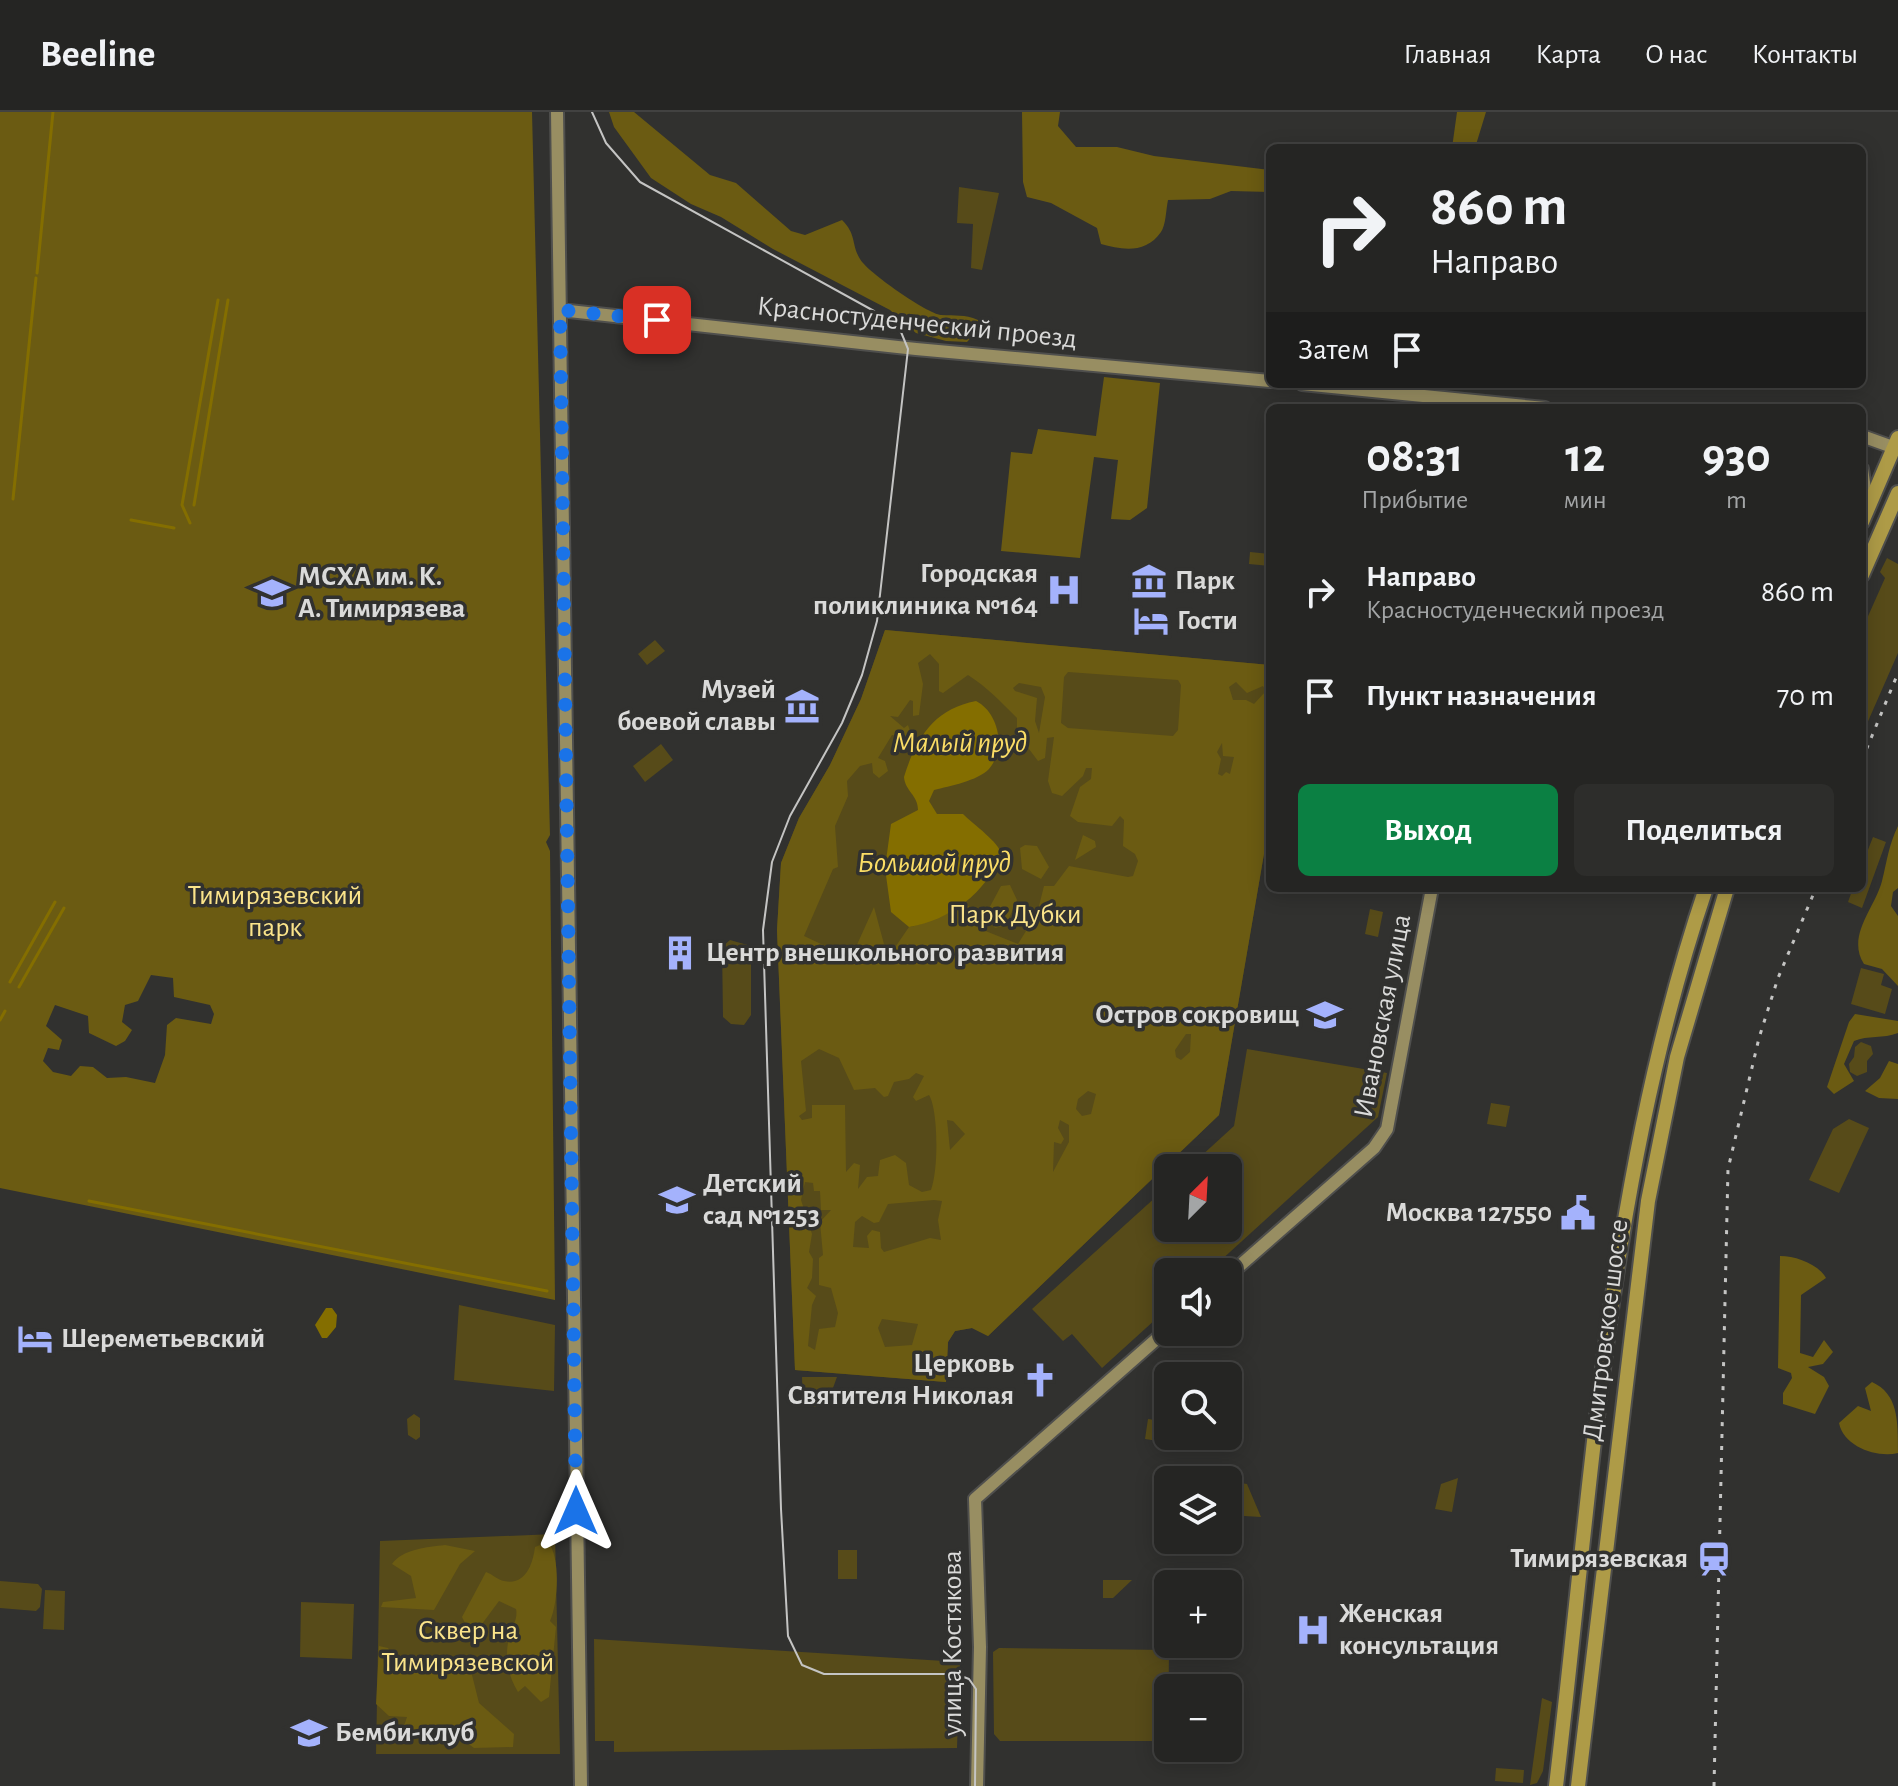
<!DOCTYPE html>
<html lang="ru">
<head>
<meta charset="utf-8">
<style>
	body { margin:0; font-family:"Alegreya Sans",sans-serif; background:#2d2d2b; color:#f1f3f6; height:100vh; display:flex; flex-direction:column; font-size:30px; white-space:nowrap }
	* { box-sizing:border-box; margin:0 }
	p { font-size:26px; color:#a3a5a6 }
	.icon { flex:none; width:44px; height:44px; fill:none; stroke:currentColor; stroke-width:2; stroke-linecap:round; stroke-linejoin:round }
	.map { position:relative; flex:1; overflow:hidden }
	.panel { position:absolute; left:1266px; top:292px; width:600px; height:488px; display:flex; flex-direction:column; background:#252523; border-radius:12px; box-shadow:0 4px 20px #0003,0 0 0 2px #424241 }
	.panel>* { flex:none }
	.guide { position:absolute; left:1266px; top:32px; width:600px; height:244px; border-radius:12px; box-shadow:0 4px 20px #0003,0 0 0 2px #424241; background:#252523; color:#f1f3f6; overflow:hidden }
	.needle { width:52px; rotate:24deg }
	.buttons { position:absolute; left:1154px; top:1042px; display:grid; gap:16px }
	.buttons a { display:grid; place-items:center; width:88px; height:88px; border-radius:12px; background:#252523; box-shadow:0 4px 20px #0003,0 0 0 2px #424241; font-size:40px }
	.pin { position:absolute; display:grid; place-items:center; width:68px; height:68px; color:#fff; margin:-34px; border-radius:16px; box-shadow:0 4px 12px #0006 }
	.me { position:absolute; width:88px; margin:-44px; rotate:0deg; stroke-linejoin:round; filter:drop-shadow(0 0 6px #0008) }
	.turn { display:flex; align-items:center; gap:28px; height:168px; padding:0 32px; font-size:36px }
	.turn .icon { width:104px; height:104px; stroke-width:2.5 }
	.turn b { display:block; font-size:56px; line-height:68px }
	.then { display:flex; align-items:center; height:76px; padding:0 32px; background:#0003; gap:16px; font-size:30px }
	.eta { display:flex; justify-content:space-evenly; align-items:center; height:136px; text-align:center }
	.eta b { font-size:48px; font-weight:600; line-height:56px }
	.action { display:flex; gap:16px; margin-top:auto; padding:16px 32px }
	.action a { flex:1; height:92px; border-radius:12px; background:#0b8043; color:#fff; font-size:32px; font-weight:600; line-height:92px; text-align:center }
	.action a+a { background:#2d2d2b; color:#f1f3f6 }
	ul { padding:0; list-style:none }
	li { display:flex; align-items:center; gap:24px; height:104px; padding:0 32px }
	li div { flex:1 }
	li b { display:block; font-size:30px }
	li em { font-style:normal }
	header { display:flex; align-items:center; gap:48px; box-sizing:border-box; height:112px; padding:0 40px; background:#252523; border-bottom:2px solid #424241 }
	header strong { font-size:38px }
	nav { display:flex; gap:44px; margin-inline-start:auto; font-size:28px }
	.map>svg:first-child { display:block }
	.green { fill:#574b19 }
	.forest { fill:#6b5b12; fill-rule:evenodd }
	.water { fill:#846e00 }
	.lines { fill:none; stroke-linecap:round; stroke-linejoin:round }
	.stream { stroke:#846e00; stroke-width:3 }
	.secondary-casing { stroke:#4f4f4d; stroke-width:16 }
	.primary-casing { stroke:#4f4f4d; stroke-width:18 }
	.secondary { stroke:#988e62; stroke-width:12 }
	.primary { stroke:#ae9b47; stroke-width:14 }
	.tram { stroke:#c4c4c3; stroke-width:2 }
	.rail { stroke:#c4c4c3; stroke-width:3; stroke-dasharray:4 8; stroke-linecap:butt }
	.route { stroke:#1a73e8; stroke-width:14; stroke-dasharray:0 25.2 }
	.labels { text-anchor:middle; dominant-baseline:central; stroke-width:7; stroke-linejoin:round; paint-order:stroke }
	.street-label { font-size:28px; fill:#dadad9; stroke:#31312f }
	.poi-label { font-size:28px; font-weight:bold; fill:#dadad9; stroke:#31312f; text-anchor:start }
	.park-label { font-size:28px; fill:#fbe48a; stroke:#31312f }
	.water-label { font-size:30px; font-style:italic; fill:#fbdd65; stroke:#31312f }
</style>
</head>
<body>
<header>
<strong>Beeline</strong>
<nav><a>Главная</a><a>Карта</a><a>О нас</a><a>Контакты</a></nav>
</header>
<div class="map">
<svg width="1898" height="1674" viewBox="0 0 1898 1674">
	<rect width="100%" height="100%" fill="#31312f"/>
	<path class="green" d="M959,75L999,81L982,158L971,156L973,112L957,111Z
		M1250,440L1270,442V454L1249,452Z
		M1887,446L1898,452V541L1862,623V510L1865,511L1885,466L1880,460Z
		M885,518L1270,553V707L1219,1003L988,1224L972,1216L955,1219L948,1230L946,1270L795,1258L777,818L781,751L799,706L830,653L861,587Z
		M655,528L665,539L647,553L638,542Z
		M661,632L673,648L645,670L633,654Z
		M1873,725L1886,730L1862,796L1848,790L1853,776H1862V753Z
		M1370,797L1383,800L1378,825L1365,822Z
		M730,828L751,834V903L744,913L731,912L723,905L722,835Z
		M1861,856L1884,862L1881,873L1892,877L1885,902L1851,892Z
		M1861,930L1871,934L1873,942L1867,949V960L1857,964L1850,960L1849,952L1854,945L1855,935Z
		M1247,937L1387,961L1378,1005L1208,1160H1168V1196L1102,1256L1072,1222L1063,1229L1032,1197L1168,1074V1116H1228V1056H1188L1234,1014Z
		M1491,991L1510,994L1506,1015L1487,1012Z
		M1849,1007L1869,1016L1839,1081L1809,1068L1833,1017Z
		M459,1193L555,1213L554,1279L454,1268Z
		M802,1265H837L826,1295H803Z
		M414,1302L420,1306V1325L416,1328L408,1323L407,1307Z
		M1148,1307L1168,1310L1172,1331L1145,1327Z
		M1458,1366L1452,1400L1435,1397L1441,1372Z
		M1228,1369L1247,1372L1261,1405L1228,1403Z
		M555,1422L560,1642H376L380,1429Z
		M838,1438H857V1467H838Z
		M1103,1468H1132L1113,1486H1103Z
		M0,1469L38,1472L42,1477L40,1495L36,1499L0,1496Z
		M45,1478L65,1479L64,1518L43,1517Z
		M301,1490L354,1492L352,1547L300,1545Z
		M594,1527L960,1550L957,1636L614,1640V1629H595Z
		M999,1536L1169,1538L1168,1629H1000L994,1622L993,1540Z
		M1542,1586L1552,1590L1543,1659L1537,1671L1530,1673Z
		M1496,1656L1524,1658L1523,1671L1495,1669Z"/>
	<path class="forest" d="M0,0H532L550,723L546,730L550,739L555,1188L0,1076ZM151,863L173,866L174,885L210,893L214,902L211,912L176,906L167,913L165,943L155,971L126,965L107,966L93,955L80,954L71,964L53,960L43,949L48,936L59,938L62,928L46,914L55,893L88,904L89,921L116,934L125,929L132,918L122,910L125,893L138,889Z
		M609,0H634L710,63L736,71L791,119L805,123L842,108C857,123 851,132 860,147C867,160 928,202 941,203C956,204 964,202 978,208L979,217L967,230L946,229L916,221L890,198L773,137L721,105L691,92L651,66L614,15Z
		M1022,0H1060L1058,14L1076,35H1117L1154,44L1270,58V80L1231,79L1210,87L1168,88C1166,97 1166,113 1161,120C1146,142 1122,138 1101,132L1097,116L1051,91L1027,85L1023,70Z
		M1457,0H1486L1475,36H1452Z
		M1104,265L1160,271L1147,396L1130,408L1111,407L1118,348L1094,345L1080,446L1001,439L1011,340L1032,342L1038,317L1096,324Z
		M885,518L1270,553V707L1219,1003L988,1224L972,1216L955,1219L948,1230L946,1270L795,1258L777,818L781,751L799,706L830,653L861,587ZM930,542L939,552V579L943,581L968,563C987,575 1001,590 1017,606V621L1038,649L1045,646L1047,626L1054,625L1048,669L1052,681L1062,684L1083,664L1086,656H1092L1091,667L1080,675L1070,704L1078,710L1112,714L1120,704L1124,708L1123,734L1135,742L1138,749L1133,764L1128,765L1069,754L1054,774H1044L1033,818L1026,819L1018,832L978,816L974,811L977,800L967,793C947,796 934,811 909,815L896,834L890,835L884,832L874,795L851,846L804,824L833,757L838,755L835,714L848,684L847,669L860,654L872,651L873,661L879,666L888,659L885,649L878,646L892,623L898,624L903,633L910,619L908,613L904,616L890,604L898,605L910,588L913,589V604L919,603L923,572L918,551ZM1068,560L1178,568L1181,573L1178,618L1173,624L1068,616L1061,611L1064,565ZM1236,570L1247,581L1263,574L1266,579L1254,592L1246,588H1233L1229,575ZM1019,571L1041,575L1045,585L1039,621L1035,609L1037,586L1015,579L1013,576ZM1222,631L1223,644L1234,645L1230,662L1226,660L1222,664L1218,662L1221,647L1217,640ZM1186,922H1191L1190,940L1181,948L1176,945L1175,938ZM819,937L839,946L854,978L875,976L884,985L888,984L894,970L909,967L916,961L924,964L913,985L916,989L929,983C938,997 939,1056 931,1078L922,1080L909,1073L906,1051L895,1043L880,1048L878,1064L867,1065L858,1077L860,1053L854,1051L846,1060L845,993H812V1006L802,1008L799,1004L806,999L801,949ZM1088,979L1096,982L1091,1002L1082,1004L1076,997L1078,987ZM947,1008L953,1009L965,1022L950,1038ZM1060,1008L1069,1013V1030L1053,1060L1054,1030L1061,1032L1064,1027L1058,1016ZM805,1070L813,1071L814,1079H820L821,1098H831L820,1110L823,1143L819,1146V1173L831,1176L838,1201L835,1215L819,1217L815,1238L808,1234L812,1193L816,1184L807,1176L812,1166L813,1147L809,1140L812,1122L801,1088ZM934,1088L942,1089L938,1108L941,1128L930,1126L884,1140L881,1136L880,1120L872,1118L867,1124L869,1136L853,1135L855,1110L862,1104L874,1111L879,1110L888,1092ZM882,1207L918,1212L912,1233L885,1235L878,1216Z
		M1898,714V776L1893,780L1891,794L1898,804V874L1882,857L1864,852C1846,824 1875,796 1882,769C1887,749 1889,732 1898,714Z
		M1083,723L1095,729L1096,735L1075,748Z
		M1025,733L1037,734L1049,755L1041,767L1022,757L1020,736Z
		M1010,773L1017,788L1006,813L995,816L985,804L1001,774Z
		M1855,902L1898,909V921C1883,927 1868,923 1854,929L1844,952L1854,969L1834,982L1827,975L1849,910Z
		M1889,949L1898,952V987L1879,986L1865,979L1880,966Z
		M1780,1144C1796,1144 1818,1152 1826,1166L1801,1183L1800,1241L1813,1245L1824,1228L1833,1240L1823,1252L1808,1255L1824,1265L1829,1274L1815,1302L1783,1292V1281L1792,1266L1791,1261L1778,1256Z
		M1872,1270C1898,1282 1898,1307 1898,1341C1877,1346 1844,1335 1839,1311L1858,1294L1871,1299L1865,1276Z
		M548,1430C561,1446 558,1491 550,1509L556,1515L549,1585L541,1590L525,1574L518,1580C507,1562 504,1543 510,1522C513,1513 518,1506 516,1497L499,1489L479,1516L466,1513L462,1505L486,1460C492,1462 498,1468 504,1469C526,1474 533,1451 535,1435Z
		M445,1433L475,1439L460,1452L434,1498L381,1495L383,1490L416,1486L411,1464L392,1452C403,1437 427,1435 445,1433Z
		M379,1534L388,1536L401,1557L421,1544L435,1555L457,1544L471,1559L479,1591L514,1622L513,1635L474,1636L458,1624L435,1626L403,1617L407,1605L389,1604L376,1592Z"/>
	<path class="water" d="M976,589C998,600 1007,636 989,657C977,669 950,674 934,678L929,689L937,702H963C973,712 1000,731 1001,742C986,781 950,808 909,815L891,800L885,756L891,712L918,698C918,683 905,679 904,665C916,626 934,597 976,589Z
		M326,1196H332L337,1203L336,1215L327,1226H322L315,1213Z"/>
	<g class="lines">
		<path class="stream" d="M37,161L53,0
			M13,387L36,166
			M194,393L228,188
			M131,408L174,416
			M190,411L182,393L218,188
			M10,870L55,790
			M19,875L64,796
			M0,908L5,899
			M89,1089L547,1179"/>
		<g class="secondary-casing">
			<path id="secondary" d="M557,0L581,1674
				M560,198L916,237L1270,269
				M1302,272L1545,296
				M1862,324L1898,337
				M1862,357L1868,397
				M1228,1164L1374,1036L1387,1017L1432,776
				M977,1674L980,1535L975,1387L1168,1217"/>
		</g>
		<g class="primary-casing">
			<path id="primary" d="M1862,410L1898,326
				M1862,463L1898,381
				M1556,1674C1592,1373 1608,1065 1706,776
				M1578,1674L1648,1089L1677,945L1727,776"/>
		</g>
		<use href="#secondary" class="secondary"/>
		<use href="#primary" class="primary"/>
		<path class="tram" d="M592,0L606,31L640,70L874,199L901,220L908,237L877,509L862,563L842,611L790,704L772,750L763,818L781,1397L788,1524L802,1553L824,1562H956L969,1567L976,1577L975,1674"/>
		<path class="rail" d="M1862,648L1898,561
			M1714,1674L1728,1057L1759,926L1778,866L1816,776"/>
	</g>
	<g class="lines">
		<path class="route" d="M576,1399L560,198L657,208"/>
	</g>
	<defs>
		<g id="museum-bare" transform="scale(2.76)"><path d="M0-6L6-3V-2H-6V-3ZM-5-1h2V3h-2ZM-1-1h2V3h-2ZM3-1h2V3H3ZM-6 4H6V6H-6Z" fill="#a4b2fc" stroke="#31312f" stroke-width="2.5" paint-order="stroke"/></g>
		<g id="hospital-bare" transform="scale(2.76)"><path d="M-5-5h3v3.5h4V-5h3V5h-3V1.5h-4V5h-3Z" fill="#a4b2fc" stroke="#31312f" stroke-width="2.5" paint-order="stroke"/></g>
		<g id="university-bare" transform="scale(2.76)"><path d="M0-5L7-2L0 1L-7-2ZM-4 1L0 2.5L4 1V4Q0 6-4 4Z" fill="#a4b2fc" stroke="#31312f" stroke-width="2.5" paint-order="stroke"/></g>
		<g id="hotel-bare" transform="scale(2.76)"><path d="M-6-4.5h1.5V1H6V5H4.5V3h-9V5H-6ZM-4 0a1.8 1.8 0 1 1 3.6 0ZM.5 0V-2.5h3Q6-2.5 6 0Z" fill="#a4b2fc" stroke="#31312f" stroke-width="2.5" paint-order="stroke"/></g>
		<g id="building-bare" transform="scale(2.76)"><path d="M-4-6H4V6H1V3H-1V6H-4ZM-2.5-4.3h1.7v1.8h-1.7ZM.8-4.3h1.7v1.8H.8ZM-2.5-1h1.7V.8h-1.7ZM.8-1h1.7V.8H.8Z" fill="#a4b2fc" stroke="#31312f" stroke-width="2.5" paint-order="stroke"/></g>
		<g id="school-bare" transform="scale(2.76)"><path d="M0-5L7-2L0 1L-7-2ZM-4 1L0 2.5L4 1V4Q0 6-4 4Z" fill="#a4b2fc" stroke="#31312f" stroke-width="2.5" paint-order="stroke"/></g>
		<g id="civic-bare" transform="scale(2.76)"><path d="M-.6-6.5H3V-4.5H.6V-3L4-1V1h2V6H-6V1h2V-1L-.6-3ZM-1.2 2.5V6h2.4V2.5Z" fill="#a4b2fc" stroke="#31312f" stroke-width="2.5" paint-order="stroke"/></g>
		<g id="church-bare" transform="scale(2.76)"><path d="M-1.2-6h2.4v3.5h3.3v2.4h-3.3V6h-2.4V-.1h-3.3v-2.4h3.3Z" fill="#a4b2fc" stroke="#31312f" stroke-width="2.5" paint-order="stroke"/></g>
		<g id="station-bare" transform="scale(2.76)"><path d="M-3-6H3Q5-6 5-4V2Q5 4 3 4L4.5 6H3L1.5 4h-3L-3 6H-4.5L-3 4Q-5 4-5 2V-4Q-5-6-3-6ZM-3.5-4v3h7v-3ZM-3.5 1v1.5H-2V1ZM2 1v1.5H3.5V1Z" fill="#a4b2fc" stroke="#31312f" stroke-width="2.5" paint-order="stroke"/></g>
	</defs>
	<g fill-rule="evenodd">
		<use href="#museum-bare" x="1149" y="469"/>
		<use href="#hospital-bare" x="1064" y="478"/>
		<use href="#university-bare" x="272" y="481"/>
		<use href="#hotel-bare" x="1151" y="509"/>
		<use href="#museum-bare" x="802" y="594"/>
		<use href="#building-bare" x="680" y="841"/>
		<use href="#school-bare" x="1325" y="903"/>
		<use href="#school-bare" x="677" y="1088"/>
		<use href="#civic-bare" x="1578" y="1101"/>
		<use href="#hotel-bare" x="35" y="1227"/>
		<use href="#church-bare" x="1040" y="1268"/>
		<use href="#station-bare" x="1714" y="1447"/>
		<use href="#hospital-bare" x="1313" y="1518"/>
		<use href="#school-bare" x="309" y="1621"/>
	</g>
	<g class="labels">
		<g class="street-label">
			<text transform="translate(917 211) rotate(6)">Красностуденческий проезд</text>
			<text transform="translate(1383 904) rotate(-79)">Ивановская улица</text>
			<text transform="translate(1606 1218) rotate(-83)">Дмитровское шоссе</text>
			<text transform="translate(953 1531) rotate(-90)">улица Костякова</text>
		</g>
		<g class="poi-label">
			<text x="1038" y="462" text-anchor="end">Городская<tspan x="1038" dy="32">поликлиника №164</tspan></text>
			<text x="298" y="465">МСХА им. К.<tspan x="298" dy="32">А. Тимирязева</tspan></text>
			<text x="1175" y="469">Парк</text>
			<text x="1177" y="509">Гости</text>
			<text x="776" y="578" text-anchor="end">Музей<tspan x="776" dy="32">боевой славы</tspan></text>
			<text x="706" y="841">Центр внешкольного развития</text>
			<text x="1299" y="903" text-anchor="end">Остров сокровищ</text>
			<text x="703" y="1072">Детский<tspan x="703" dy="32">сад №1253</tspan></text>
			<text x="1552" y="1101" text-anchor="end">Москва 127550</text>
			<text x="61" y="1227">Шереметьевский</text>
			<text x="1014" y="1252" text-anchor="end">Церковь<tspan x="1014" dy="32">Святителя Николая</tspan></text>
			<text x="1688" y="1447" text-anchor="end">Тимирязевская</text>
			<text x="1339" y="1502">Женская<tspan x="1339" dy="32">консультация</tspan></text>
			<text x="335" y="1621">Бемби-клуб</text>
		</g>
		<g class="park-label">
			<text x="275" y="784">Тимирязевский<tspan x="275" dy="32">парк</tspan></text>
			<text x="1015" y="803">Парк Дубки</text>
			<text x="468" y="1519">Сквер на<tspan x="468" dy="32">Тимирязевской</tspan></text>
		</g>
		<g class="water-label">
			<text x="960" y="631">Малый пруд</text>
			<text x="934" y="751">Большой пруд</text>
		</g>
	</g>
</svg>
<div class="buttons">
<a><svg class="needle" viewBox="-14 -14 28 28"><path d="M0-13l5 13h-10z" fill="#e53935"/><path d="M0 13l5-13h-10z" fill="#a3a5a6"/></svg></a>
<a><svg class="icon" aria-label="sound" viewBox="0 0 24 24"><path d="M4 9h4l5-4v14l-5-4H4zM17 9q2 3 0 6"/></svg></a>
<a><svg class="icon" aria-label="search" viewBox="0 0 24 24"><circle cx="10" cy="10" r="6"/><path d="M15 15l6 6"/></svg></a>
<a><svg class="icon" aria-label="layers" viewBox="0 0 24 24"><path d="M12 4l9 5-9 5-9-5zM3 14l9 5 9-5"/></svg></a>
<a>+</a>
<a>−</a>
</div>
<div class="pin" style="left:657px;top:208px;background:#d93025"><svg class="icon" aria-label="arrive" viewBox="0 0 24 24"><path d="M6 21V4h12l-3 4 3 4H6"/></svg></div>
<svg class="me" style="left:576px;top:1399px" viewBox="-20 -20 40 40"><path d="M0-17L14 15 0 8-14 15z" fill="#1a73e8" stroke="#fff" stroke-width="4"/></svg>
<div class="guide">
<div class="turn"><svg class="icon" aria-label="right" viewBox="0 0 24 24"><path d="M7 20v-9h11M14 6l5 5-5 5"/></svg><div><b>860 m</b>Направо</div></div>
<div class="then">Затем<svg class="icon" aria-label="arrive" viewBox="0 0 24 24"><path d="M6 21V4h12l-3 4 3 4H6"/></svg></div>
</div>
<section class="panel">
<div class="eta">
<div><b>08:31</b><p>Прибытие</p></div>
<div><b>12</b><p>мин</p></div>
<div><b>930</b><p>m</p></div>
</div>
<ul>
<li><svg class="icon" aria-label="right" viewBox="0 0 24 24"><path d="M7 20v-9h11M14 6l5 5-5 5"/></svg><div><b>Направо</b><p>Красностуденческий проезд</p></div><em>860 m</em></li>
<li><svg class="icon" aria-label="arrive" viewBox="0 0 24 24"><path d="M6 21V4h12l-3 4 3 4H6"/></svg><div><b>Пункт назначения</b></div><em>70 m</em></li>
</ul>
<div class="action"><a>Выход</a><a>Поделиться</a></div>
</section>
</div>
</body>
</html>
